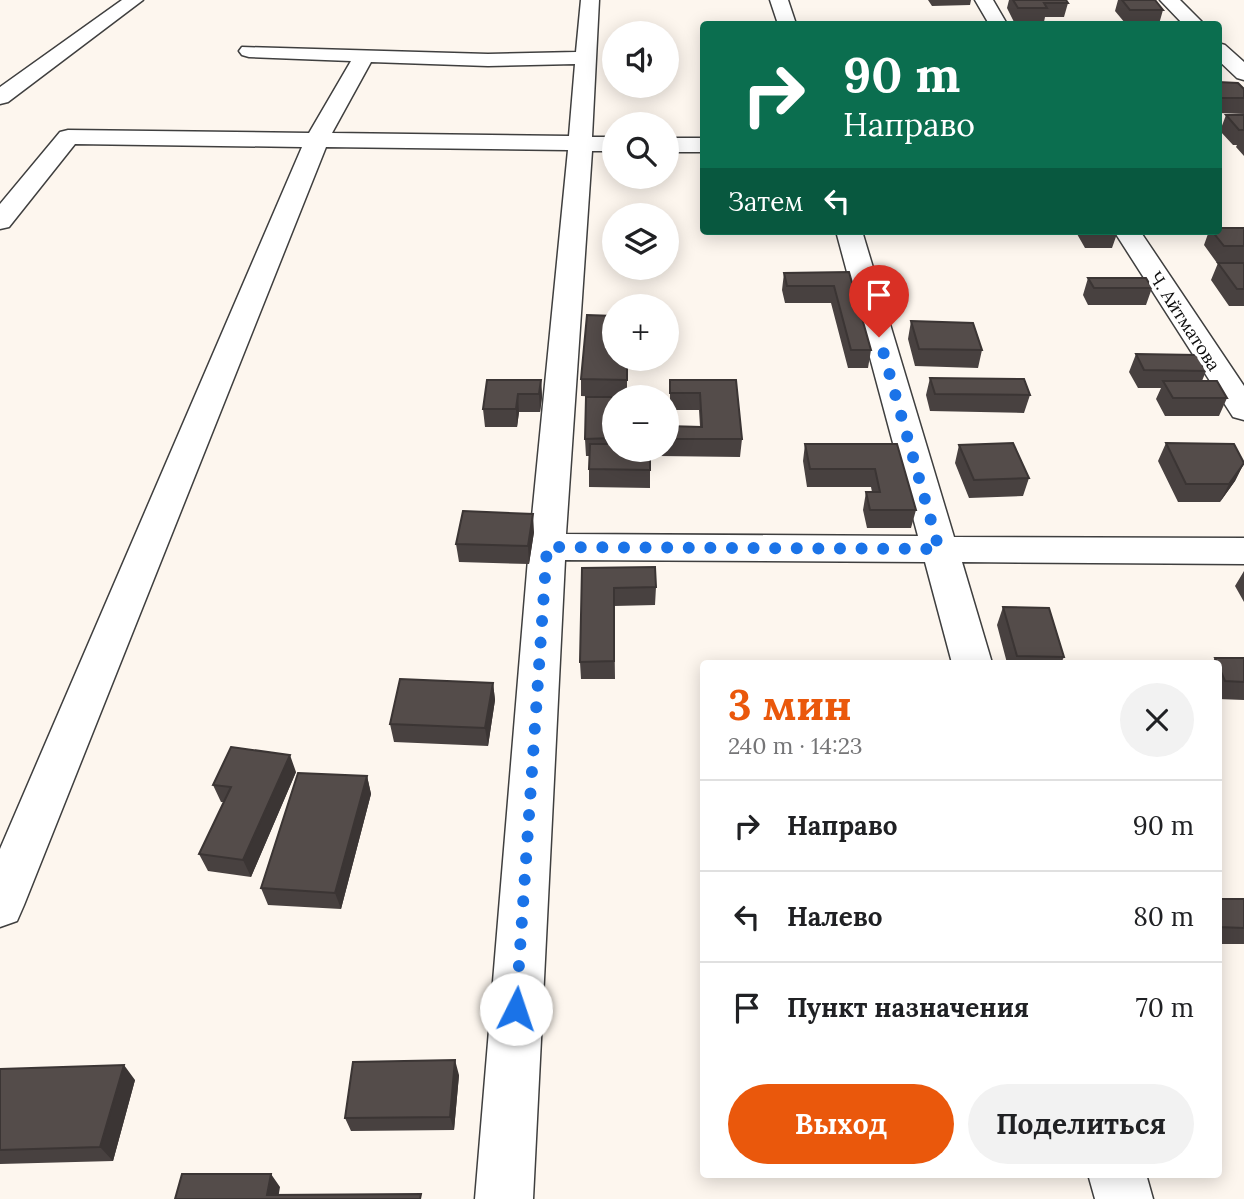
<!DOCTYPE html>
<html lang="ru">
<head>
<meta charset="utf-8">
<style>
	body { margin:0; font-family:Lora,serif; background:#f2f2f2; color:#202124; height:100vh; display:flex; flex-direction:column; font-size:26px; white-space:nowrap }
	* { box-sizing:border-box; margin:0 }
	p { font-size:23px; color:#757577 }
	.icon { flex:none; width:38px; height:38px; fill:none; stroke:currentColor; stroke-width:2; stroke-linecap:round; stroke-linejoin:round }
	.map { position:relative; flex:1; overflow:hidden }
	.sheet { position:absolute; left:700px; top:660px; width:522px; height:518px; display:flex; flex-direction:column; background:#fff; border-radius:7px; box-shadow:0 4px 18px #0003 }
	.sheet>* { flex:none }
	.banner { position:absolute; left:700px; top:21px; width:522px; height:214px; border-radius:7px; box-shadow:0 4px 18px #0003; background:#0b6e4f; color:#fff; overflow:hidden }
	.tools { position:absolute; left:602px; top:21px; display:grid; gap:14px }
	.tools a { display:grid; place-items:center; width:77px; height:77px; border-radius:50%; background:#fff; box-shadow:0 4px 18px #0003; font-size:35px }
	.pin { position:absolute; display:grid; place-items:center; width:60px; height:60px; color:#fff; margin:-72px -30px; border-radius:50% 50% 50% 0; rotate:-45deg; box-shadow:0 0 7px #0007 }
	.pin .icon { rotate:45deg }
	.me { position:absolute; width:77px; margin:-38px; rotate:4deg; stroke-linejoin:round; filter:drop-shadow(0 0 5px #0008) }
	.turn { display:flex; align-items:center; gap:24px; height:147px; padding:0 28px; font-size:32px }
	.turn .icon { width:91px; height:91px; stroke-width:2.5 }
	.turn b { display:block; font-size:49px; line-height:60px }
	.then { display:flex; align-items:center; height:66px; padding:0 28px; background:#0003; gap:14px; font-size:26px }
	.round { display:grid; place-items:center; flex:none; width:74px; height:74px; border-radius:37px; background:#f2f2f2 }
	.overview { display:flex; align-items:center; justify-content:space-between; height:119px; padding:0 28px }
	h1 { font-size:42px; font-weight:700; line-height:52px; color:#ea580c }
	.action { display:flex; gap:14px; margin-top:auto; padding:14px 28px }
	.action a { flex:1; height:80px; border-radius:42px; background:#ea580c; color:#fff; font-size:28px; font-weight:700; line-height:80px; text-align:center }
	.action a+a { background:#f2f2f2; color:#202124 }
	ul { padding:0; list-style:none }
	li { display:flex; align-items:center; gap:21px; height:91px; padding:0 28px; border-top:2px solid #e0e0e0 }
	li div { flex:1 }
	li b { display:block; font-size:26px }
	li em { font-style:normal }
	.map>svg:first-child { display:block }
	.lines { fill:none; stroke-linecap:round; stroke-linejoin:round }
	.minor-casing { stroke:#3f3f3f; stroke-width:3 }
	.minor { fill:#fff; fill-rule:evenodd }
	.wall { fill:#484140 }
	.shaded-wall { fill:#3b3534 }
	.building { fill:#544c4a; stroke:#3b3534; stroke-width:2 }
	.route { stroke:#1a73e8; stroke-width:12; stroke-dasharray:0 21.6 }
	.labels { text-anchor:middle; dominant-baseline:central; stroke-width:7; stroke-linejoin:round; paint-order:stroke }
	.far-street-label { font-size:18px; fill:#0c0c0c; stroke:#fff }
</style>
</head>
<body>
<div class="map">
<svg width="1244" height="1199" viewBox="0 0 1244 1199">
	<rect width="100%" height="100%" fill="#fdf6ee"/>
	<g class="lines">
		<g class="minor-casing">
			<path id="minor" d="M122,0H143L8,102L0,104V87Z
				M581,0H599L592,137H614V151H592L566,534L918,536L836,231H862L954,537L1244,538V564L962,562L992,663H952L925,562L565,560L533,1199H475L529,547L568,150L326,147L24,905L17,921L0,927V849L302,147L75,144L9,227L0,229V204L60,132L68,130L309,133L351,61L249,57L242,55L239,51L242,47L488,54L576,52ZM371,62L488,66L575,64L569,136L332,133Z
				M770,0H788L796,24H778Z
				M975,0H993L1007,24H989Z
				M1160,0H1180L1204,24H1183Z
				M1218,43L1225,45L1244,62V80L1237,78L1218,60Z
				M667,138H704V152H667Z
				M1114,231H1140L1244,386V420L1233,417Z
				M1088,1174H1146L1153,1199H1095Z"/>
		</g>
		<use href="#minor" class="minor"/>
	</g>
	<path class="wall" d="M928,0H971L970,5L932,6Z
		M1000,0H1066L1068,3L1064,17H1045L1044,22H1014L1007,8L1009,0Z
		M1118,0H1155L1163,10L1159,24L1125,23L1115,11Z
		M1218,82L1244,89V114L1218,113Z
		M1226,115H1244V156L1236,147L1237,145H1233L1220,131Z
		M1244,228V306H1229L1211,280L1218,263H1217L1204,245L1209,231Z
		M1078,231H1118L1112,248H1085L1077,234Z
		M849,272L871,350L868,368H848L831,303H785L782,290L784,273Z
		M1088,278L1152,288L1146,305H1088L1083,295Z
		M911,321L982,350L978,368L915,366L908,339Z
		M1136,354L1206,371L1202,381L1227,398L1219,416H1165L1156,399L1161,388H1138L1129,372Z
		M627,359V397H614V450H650V488L589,487V456H586L585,439L604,397L581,396V379Z
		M930,378L1030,395L1024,413L930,411L926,395Z
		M541,380L542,397L540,412H519L517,427H485L483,409Z
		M670,380H736L742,439L740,457L659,456V450H667V426H700L699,410H670Z
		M1166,443L1244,463L1235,481L1220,502H1178L1158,461Z
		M805,444H897L916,510L911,528H867L863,510L866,492H872L871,487H807L803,461Z
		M959,445L1029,478L1023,496L969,498L955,463Z
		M534,532L529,564L459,562L456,544Z
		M582,568L656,587L655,605L614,606L615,679H581L580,662Z
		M1244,571V602L1235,586Z
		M1003,607L1064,657L1061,663H1007L997,625Z
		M1215,658H1244V700L1218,699V663H1212Z
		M493,683L495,700L488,746L394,742L390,724Z
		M296,772L251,877L208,871L199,854L224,802H221L213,785Z
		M367,776L371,794L341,909L268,905L261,888Z
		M1218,899H1244V944H1218Z
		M0,1069L135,1080L113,1161L0,1164Z
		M459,1075L454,1130L351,1131L345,1118Z"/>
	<path class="shaded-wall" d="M541,380L542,397L540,412L539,394Z
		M518,394L519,412L517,427L516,409Z
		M1244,463L1235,481L1220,502L1229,484Z
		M533,514L534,532L529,564L528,546Z
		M493,683L495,700L488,746L485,728Z
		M290,755L296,772L251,877L243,860Z
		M367,776L371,794L341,909L335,893Z
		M455,1060L459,1075L454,1130L450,1117Z
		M124,1065L135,1080L113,1161L100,1147Z
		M271,1174L280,1187L278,1199L267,1195Z"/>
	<path class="building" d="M1013,0H1066L1068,3H1044L1047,8H1018Z
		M1122,0H1155L1163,10H1130Z
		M1218,82L1238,83L1244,89V98H1218Z
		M1226,115H1244V130H1239Z
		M1218,228H1244V246H1224L1212,231H1218Z
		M1218,263H1244V289H1237Z
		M849,272L871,350H851L834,286H787L784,273Z
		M1088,278H1146L1152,288H1094Z
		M587,315L614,316V359H627V380L581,379Z
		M911,321L973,323L982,350L919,349Z
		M1136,354L1197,355L1206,371L1144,370Z
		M930,378L1024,379L1030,395L935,394Z
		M487,380H541L539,394H518L516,409H483Z
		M670,380H736L742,439H667V426L702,427L700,393H670Z
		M1163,381H1217L1227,398H1173Z
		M586,397H614V438L585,439Z
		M1013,443L1029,478L974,480L959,445Z
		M1166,443L1234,444L1244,463L1229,484H1186Z
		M590,444H614V450H650V470L589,469Z
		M805,444H897L916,510H870L866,492H880L875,469H810Z
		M463,511L533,514L528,546L456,544Z
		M655,567L656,587L614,588V661L580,662L582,568Z
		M1003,607L1049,608L1064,657L1017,656Z
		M1215,658H1244V682L1225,681Z
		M400,679L493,683L485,728L390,724Z
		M231,747L290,755L243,860L199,854L231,787L213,785Z
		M298,773L367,776L335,893L261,888Z
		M1218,899H1244V928L1218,927Z
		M455,1060L450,1117L345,1118L353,1062Z
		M124,1065L100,1147L0,1150V1069Z
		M182,1174H271L267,1195L421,1194L420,1199H175Z"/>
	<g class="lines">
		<path class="route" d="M516,1009L547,547L939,549L879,337"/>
	</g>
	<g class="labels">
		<g class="far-street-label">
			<text transform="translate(1185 321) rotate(57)">Ч. Айтматова</text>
		</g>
	</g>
</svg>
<div class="tools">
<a><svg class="icon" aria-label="sound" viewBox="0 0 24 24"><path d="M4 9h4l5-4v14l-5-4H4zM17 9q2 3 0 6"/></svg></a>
<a><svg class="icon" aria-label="search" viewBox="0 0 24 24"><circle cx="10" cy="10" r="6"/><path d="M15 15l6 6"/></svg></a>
<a><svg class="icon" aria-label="layers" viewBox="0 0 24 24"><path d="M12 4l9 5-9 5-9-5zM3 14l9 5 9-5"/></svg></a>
<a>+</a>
<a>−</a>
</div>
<div class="pin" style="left:879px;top:337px;background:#d93025"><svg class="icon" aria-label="arrive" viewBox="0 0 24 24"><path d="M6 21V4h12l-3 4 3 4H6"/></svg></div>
<svg class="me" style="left:516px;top:1009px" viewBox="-20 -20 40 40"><circle r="19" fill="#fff"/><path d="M0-13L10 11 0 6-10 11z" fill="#1a73e8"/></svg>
<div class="banner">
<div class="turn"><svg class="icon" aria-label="right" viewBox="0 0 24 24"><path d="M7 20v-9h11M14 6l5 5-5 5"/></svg><div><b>90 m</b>Направо</div></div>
<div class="then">Затем<svg class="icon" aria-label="left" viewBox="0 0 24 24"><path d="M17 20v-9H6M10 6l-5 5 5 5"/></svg></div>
</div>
<section class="sheet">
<div class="overview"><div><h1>3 мин</h1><p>240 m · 14:23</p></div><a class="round"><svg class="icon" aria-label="close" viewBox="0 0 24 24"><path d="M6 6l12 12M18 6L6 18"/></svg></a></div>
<ul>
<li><svg class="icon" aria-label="right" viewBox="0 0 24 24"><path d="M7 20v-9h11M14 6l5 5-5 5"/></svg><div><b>Направо</b></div><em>90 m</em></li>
<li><svg class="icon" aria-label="left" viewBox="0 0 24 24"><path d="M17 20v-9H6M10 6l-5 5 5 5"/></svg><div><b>Налево</b></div><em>80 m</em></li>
<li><svg class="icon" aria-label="arrive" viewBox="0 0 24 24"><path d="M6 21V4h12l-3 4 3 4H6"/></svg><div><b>Пункт назначения</b></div><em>70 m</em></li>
</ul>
<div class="action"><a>Выход</a><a>Поделиться</a></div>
</section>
</div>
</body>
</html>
